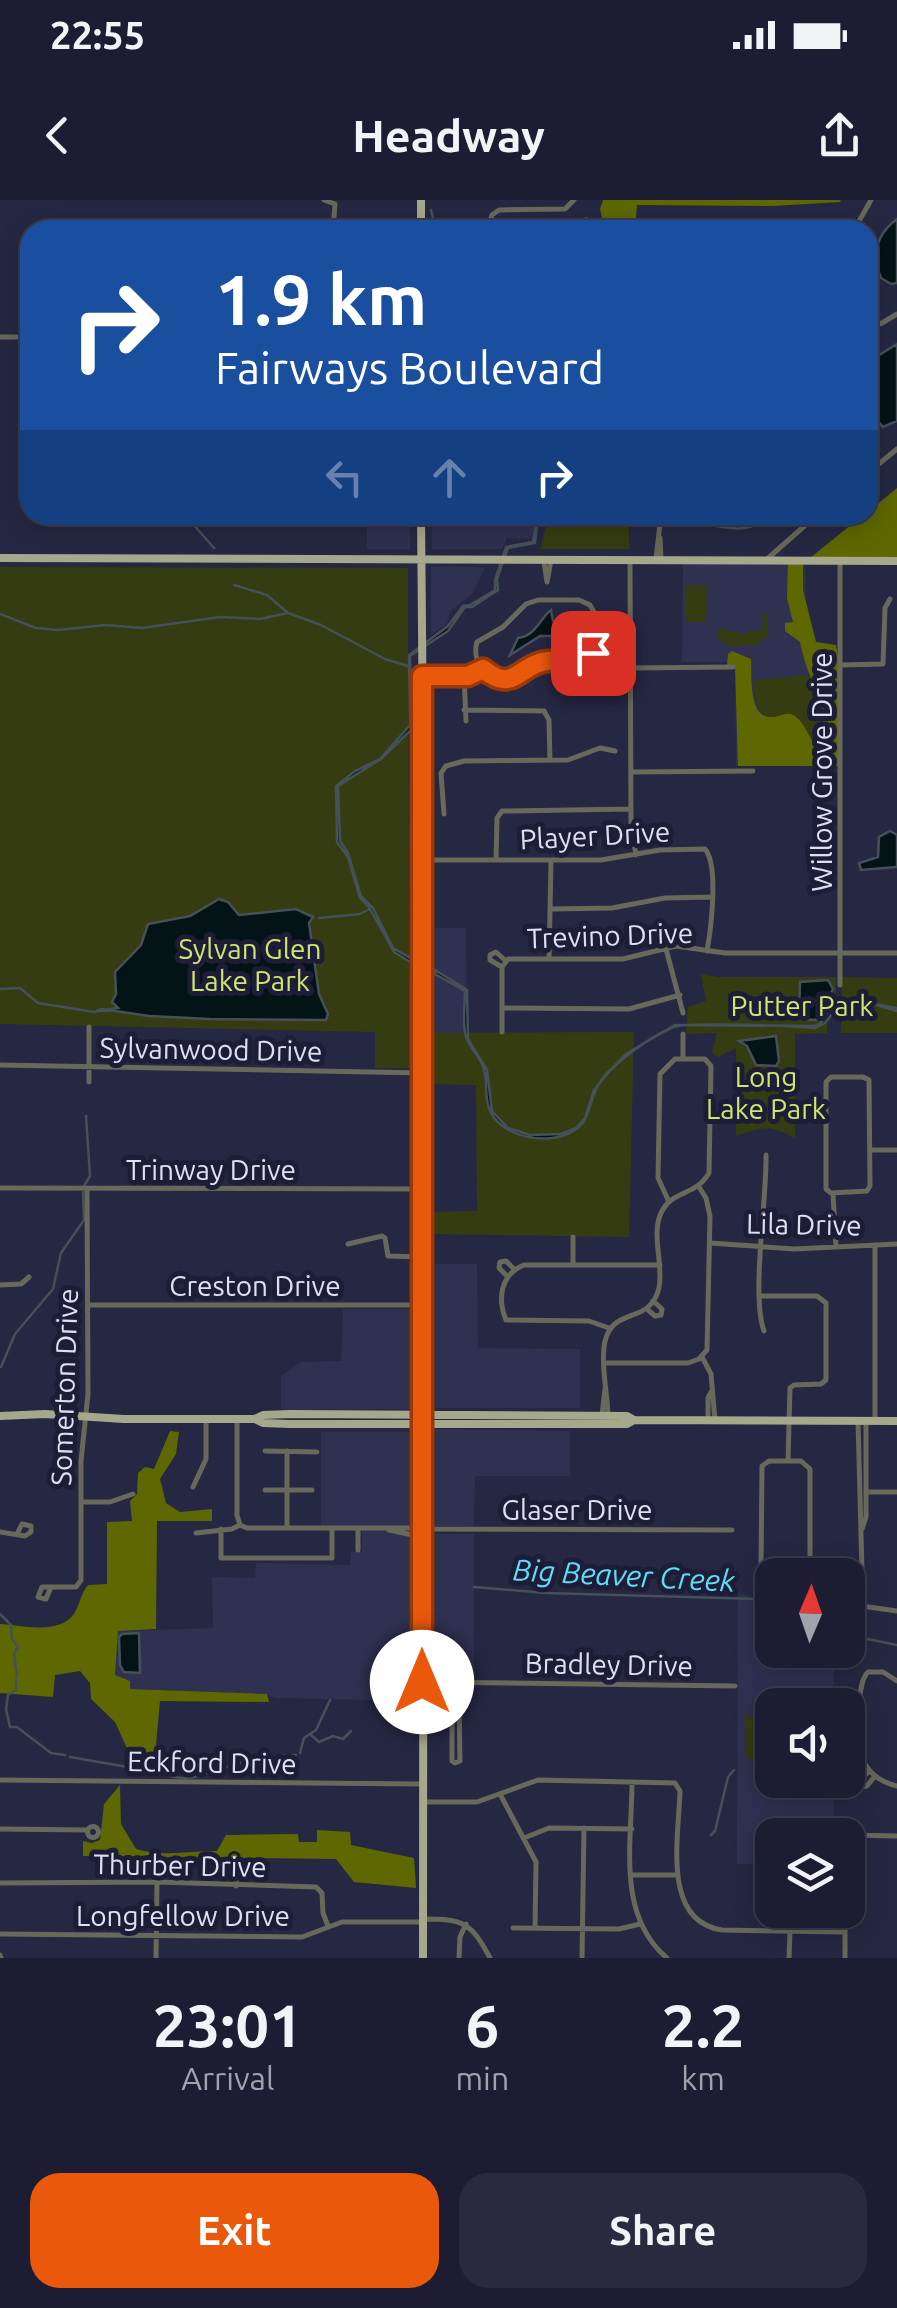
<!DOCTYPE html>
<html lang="en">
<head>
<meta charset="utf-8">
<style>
	body { margin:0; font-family:Ubuntu,sans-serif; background:#292a3e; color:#f1f3f6; height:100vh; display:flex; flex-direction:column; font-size:38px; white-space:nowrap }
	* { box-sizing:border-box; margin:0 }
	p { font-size:32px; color:#a0a2ac }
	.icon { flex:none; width:55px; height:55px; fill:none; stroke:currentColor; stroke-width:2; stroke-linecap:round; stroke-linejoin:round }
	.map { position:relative; height:1758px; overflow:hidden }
	.panel { display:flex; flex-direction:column; background:#1c1d32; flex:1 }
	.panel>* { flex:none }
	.guide { position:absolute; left:20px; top:20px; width:858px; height:305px; border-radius:30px; box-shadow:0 5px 25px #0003,0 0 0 2px #3a3b4d; background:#1a4fa0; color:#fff; overflow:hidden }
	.needle { width:65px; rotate:2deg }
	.fabs { position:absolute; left:755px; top:1358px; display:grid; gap:20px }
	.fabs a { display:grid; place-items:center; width:110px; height:110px; border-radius:20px; background:#1c1d32; box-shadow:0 5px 25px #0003,0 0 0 2px #3a3b4d; font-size:50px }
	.pin { position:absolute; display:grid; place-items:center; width:85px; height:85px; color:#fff; margin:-42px; border-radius:20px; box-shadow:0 5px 15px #0006 }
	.me { position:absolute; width:110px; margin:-55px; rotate:0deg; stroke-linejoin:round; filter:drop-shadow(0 0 8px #0008) }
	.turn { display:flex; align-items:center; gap:35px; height:210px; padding:0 30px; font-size:45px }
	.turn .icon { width:130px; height:130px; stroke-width:2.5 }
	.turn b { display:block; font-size:70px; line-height:85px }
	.lanes { display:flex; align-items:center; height:95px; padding:0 30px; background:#0003; justify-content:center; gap:50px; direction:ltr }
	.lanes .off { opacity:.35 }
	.eta { display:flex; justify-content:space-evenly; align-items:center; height:170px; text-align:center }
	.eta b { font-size:60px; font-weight:600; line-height:70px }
	.primary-button { display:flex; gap:20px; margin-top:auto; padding:20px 30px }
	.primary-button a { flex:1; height:115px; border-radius:30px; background:#ea580c; color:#fff; font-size:40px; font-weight:600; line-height:115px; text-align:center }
	.primary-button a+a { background:#292a3e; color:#f1f3f6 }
	.status { display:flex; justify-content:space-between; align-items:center; height:70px; padding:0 50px; background:#1c1d32; direction:ltr }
	.status svg { height:28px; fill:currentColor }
	header { display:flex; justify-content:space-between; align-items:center; height:130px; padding:0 30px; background:#1c1d32; font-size:45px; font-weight:600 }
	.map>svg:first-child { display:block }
	.built { fill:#303151 }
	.green { fill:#363c11 }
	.forest { fill:#5d6800 }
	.water { fill:#041316; stroke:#455058; stroke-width:2.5 }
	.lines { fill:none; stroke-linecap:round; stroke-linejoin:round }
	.stream { stroke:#455058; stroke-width:2.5 }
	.minor { stroke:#68695b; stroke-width:5 }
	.major { stroke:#a5a88a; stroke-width:8 }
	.route-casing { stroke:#983908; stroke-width:25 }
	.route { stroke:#ea580c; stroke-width:18 }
	.labels { text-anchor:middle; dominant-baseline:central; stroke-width:10; stroke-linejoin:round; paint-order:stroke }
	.street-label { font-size:28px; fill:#dee0f2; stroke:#1d1d37 }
	.park-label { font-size:28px; fill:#d2e36e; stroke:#1d1d37 }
	.water-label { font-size:30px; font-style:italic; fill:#60daf5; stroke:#1d1d37 }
</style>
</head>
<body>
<div class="status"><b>22:55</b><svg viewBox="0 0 49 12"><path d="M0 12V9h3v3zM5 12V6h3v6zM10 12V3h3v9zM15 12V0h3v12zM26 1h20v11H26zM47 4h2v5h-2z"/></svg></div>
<header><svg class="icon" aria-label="back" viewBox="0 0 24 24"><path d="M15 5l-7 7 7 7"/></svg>Headway<svg class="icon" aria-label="share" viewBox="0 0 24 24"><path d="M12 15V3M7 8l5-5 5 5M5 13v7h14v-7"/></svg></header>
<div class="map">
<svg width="897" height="1758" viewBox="0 0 897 1758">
	<rect width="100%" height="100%" fill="#262742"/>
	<path class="built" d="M367,315H410V349H367Z
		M432,315H536L535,339L507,338L502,349H432Z
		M683,364H805L807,462L839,566H736L735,462H682Z
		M454,366L485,368L473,393L450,412L447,424L431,435V367Z
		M429,728H466L467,833H433V768L428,767Z
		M433,1064H477L478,1148L580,1149V1208H434Z
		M343,1109H410V1209L281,1210V1176L301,1162L341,1161Z
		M434,1229L570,1231V1276H475L474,1327L434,1326Z
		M321,1232H410L409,1486L414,1501L275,1498L267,1494L129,1489L115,1475L118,1431L213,1428L212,1377L255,1378L256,1363L350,1365L351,1352H362V1331H321Z
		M435,1334H474V1478L434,1477Z
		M738,1393L772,1403V1450H834V1505H772V1580H834V1635H772V1664H737Z"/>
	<path class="green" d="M549,315H629V349H540Z
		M0,367L408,368L409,753L413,868H375V832L0,824Z
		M707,385L706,422H686V386Z
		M763,414H768L767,439H759V445L729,446L717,438L719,428L748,435V431H762Z
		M808,475C820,501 823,520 824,548L818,550L804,526C766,516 756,523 753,480Z
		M701,774L718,777H836V807L827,819V833L795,834V938C768,925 764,926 736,936V848L718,857L712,853L717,833L686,834L688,807L706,801Z
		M842,777L897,778V833H841Z
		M634,832L629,1037L427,1034V1012L477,1011L476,885L427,884L428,833Z
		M746,1515L762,1519L772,1526V1561L746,1558Z"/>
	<path class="forest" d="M603,0H840L841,2L773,6L637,5L635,30H605L600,9Z
		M897,288V357L810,358L863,315H868V312Z
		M788,362L803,363V390L816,442L836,445L839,462V566H738L735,466L727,465L728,454L732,451L751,459C752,474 748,517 770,517C780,518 786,510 795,516C805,523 810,540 818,550L824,548C824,531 825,514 819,498C811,478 804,463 800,442L785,431V423L793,422L787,398Z
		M170,1231L179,1232L176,1254L160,1279L166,1303L180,1312L212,1309V1321H157L156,1429L118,1431L115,1475L130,1481V1489L267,1494L269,1502L160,1501L155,1556L141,1565L131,1557L115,1522L91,1499L90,1483L80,1471L55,1475L53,1497L0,1493V1424C21,1425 58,1435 73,1415C80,1406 80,1394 88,1385L107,1384V1322L132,1321L130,1301L137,1294L138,1273L145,1267L154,1269Z
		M120,1585L121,1624L136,1649C162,1657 189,1651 217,1651L226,1635L298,1634L299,1642H317V1630L350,1632L351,1645L414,1658L416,1688L354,1682L336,1659L83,1656V1641L92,1643L100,1640L104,1604Z"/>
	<path class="water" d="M897,19V83L891,84L881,78C871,54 877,34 897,19Z
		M897,144V221L883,227C868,213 870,183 868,162Z
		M538,315L535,343L508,348L497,379L498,390L472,407H465L448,431L410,456L412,529L381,559L338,586L340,641L348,653L361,696L373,708L393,748L412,759V763L394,752L369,707L360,698L348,657L337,642L336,586L355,571L380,559L410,525L409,455L448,426L463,406L470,405L495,390V380L506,347L533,342Z
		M694,315H772C745,336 731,327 700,324Z
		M551,410L553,421L562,426L560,436H540L510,455L518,438C536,436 540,418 551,410Z
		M890,631L897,635V667L861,670L859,663L878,657L879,637Z
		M219,699L228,702L239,715L296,709L313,717L309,723L319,794L328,814L326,820L210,819L149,816L102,809L94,812L118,808L112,802L116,794L115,772L141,745L148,724L190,716Z
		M435,770L467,790L468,839L487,870L492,911L508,928L530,935L561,934L576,928L585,918L594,890L606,874L626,854L675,825L815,826C829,821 828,804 841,798L897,808V811L870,803L841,802L825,823L815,828C794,826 684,821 671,828C646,840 615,861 599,884C589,899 591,920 575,930C550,947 499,938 489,908C484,895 488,882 484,870C481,857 470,849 466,837C462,824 465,804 465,791L435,774Z
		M828,780L833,789L816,820L799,819L800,782Z
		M776,836L779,861L776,866L756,865L747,846L739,841Z
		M139,1433L140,1473L124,1472L120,1465L119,1437L122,1434Z"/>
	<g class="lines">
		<path class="stream" d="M431,10L434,22
			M586,18L600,30
			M27,229L30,236
			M185,315L214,348
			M234,385L267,395L288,413L321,425L385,459L408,466
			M0,414L36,428L58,430L105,425L142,428L220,417L260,419L288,413
			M319,718L360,714L370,709
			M0,789L20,788L38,803L94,812
			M84,986L90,976L86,916
			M1,1167L15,1134L53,1089L61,1053L84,1020L83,992
			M474,1387L546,1393L758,1399L772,1403
			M0,1414L11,1425L12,1439L18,1447L14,1453L17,1476
			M848,1435L897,1445
			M16,1479V1490L8,1495L6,1509L10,1527H17L51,1553L65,1555
			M311,1535L319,1542L333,1536L343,1539L351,1531
			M300,1553L304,1538L316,1530L330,1500
			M70,1557L162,1573
			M253,1558L296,1555
			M237,1564L250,1559
			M226,1567L234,1565
			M210,1572L223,1568
			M165,1574C179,1580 193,1579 207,1573
			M711,1635L715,1631L728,1577L734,1570"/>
		<path class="minor" d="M324,0L335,4L333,30
			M487,30L492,15L499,10L565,9L574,0
			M660,30H666
			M721,30L825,25L843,30
			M854,30L871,0
			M868,127L882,123L897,114
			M0,137H30
			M868,273L897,249
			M660,338L661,359
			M630,359L631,625L636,655
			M656,359L661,315
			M767,359L817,315
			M544,362L547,382L551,360
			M538,400H579L590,405C597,415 598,423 597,435C597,470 566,457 542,462C531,464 526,475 515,477C493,482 470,466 477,442L503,427L526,404Z
			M841,465L883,464L885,408L890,399
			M630,468L733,467
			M424,469H464L479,463
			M464,475L466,521
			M423,476L468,475L483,469
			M464,510L544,511L549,520L550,560
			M631,572L753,571
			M444,614L441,573L446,566L464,561L568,560L600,548L615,551
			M424,660H601L660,650L705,649C719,665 711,729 707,751
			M496,660L497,618L502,611L631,609
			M551,709L612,708L665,698L712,697
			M666,749L683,813
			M549,759L551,662
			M502,767L490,760V755L496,752L506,761
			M840,785V360
			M502,808L629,809L680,795
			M502,832V767L508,759H623L676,746L725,753H897
			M683,834V858
			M0,865L422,873
			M831,877H863L869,880L870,986L867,991L831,993L826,989V882Z
			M89,882V827
			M870,950H897
			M0,988L422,989
			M833,993L836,1047
			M710,1043L794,1049L897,1044
			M348,1044L382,1036L385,1038L388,1056L422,1057
			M875,1045V1221
			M573,1065V1037
			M507,1076L499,1068L500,1062L506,1061L514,1069
			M0,1085L21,1084L29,1077
			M760,1096H817L826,1103V1180L821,1184L794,1185L790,1188L788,1261
			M88,1105H422
			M647,1109L655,1116L661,1115L662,1109L653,1101
			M609,1128L589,1121L506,1120C497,1098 501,1074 524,1065H660
			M764,1131C751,1096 767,999 766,955
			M702,1157L711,1174L715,1220
			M606,1163H688L699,1159L707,1150L710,1016L706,998L699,987
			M602,1215L605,1189
			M608,1216C608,1194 597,1150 609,1131C621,1110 651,1121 659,1088C664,1064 650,1033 662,1011C673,990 696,996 709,973L711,866L705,859H675L660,874L658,978L669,1002
			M237,1219V1315L240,1325
			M708,1220V1198L711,1192
			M265,1251L317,1252
			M193,1287L206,1259V1219
			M265,1290H312
			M866,1292H897
			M81,1302H110L133,1294
			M287,1328V1251
			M221,1329V1358H332V1328
			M422,1329L732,1330
			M862,1329L866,1317V1221
			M389,1330L422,1337
			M0,1332L25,1336L31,1332V1326L22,1324L17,1334
			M196,1333L232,1329L240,1325L247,1328H422
			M358,1350V1329
			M761,1367L762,1266L769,1261H801L810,1269V1375
			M51,1387L46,1399L38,1397L42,1387H76L81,1380V1261L88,1194L87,988
			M848,1404L897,1411
			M857,1405L862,1371L858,1221
			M897,1481L883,1472H868C855,1484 857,1548 865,1564C872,1576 884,1583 897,1586
			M423,1482L735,1486
			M442,1502H459L463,1482
			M452,1502V1561L455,1563L460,1561L459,1502
			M870,1571L859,1580L860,1587L867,1586L875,1576
			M0,1580L422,1584
			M632,1582C632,1642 616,1715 667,1758
			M500,1594L536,1662L535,1728
			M423,1602H477L538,1580L675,1583L680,1591C679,1636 661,1721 722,1730L844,1732
			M87.5 1632a5.5 5.5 0 1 1 11 0a5.5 5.5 0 1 1-11 0Z
			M0,1629L88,1630
			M845,1635L897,1636
			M524,1638L549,1628L632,1629
			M631,1675H678
			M0,1683L157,1682L316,1687L322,1693L323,1713L328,1726
			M236,1686V1659
			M423,1719C463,1719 471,1722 490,1758
			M513,1728L619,1729L640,1724
			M0,1734L302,1737L342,1722H423
			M0,1755L1,1758
			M156,1758L157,1682
			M459,1758L460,1737L466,1724
			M582,1758L584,1628
			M789,1758L790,1731
			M845,1758V1710"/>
		<path class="major" d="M421,0V30
			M421,315L424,651L423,1758
			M0,358L897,361
			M0,1216L45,1214L124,1219H255L263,1215L290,1214L627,1216L634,1220L897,1221
			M255,1219L263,1223L290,1224H627L634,1220"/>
	</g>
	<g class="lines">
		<g class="route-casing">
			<path id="route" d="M422,1482V476H468L483,469C511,492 517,470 539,463C558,456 576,467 593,453"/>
		</g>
		<use href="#route" class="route"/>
	</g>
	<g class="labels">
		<g class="street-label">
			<text transform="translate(821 572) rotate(-90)">Willow Grove Drive</text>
			<text transform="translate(595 635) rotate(-3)">Player Drive</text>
			<text transform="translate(610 735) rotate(-2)">Trevino Drive</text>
			<text transform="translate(211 849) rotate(1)">Sylvanwood Drive</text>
			<text x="211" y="969">Trinway Drive</text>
			<text transform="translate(804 1024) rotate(1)">Lila Drive</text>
			<text x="255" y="1085">Creston Drive</text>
			<text transform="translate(64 1187) rotate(-88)">Somerton Drive</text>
			<text x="577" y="1309">Glaser Drive</text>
			<text transform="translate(609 1464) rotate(1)">Bradley Drive</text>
			<text transform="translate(212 1562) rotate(1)">Eckford Drive</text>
			<text transform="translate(180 1665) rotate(1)">Thurber Drive</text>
			<text x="183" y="1715">Longfellow Drive</text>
		</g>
		<g class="park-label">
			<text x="250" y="748">Sylvan Glen<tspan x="250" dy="32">Lake Park</tspan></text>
			<text x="802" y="805">Putter Park</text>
			<text x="766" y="876">Long<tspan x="766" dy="32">Lake Park</tspan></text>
		</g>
		<g class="water-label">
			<text transform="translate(624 1375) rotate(3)">Big Beaver Creek</text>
		</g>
	</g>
</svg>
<div class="fabs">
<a><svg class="needle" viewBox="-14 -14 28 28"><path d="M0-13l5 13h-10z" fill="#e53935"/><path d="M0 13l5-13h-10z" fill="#a0a2ac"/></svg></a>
<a><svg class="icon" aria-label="sound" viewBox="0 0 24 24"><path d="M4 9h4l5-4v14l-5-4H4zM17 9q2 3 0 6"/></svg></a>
<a><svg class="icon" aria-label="layers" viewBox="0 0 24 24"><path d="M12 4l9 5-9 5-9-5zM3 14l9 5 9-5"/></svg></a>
</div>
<div class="pin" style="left:593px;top:453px;background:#d93025"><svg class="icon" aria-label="arrive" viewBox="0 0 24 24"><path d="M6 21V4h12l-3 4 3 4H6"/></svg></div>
<svg class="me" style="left:422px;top:1482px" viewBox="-20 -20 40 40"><circle r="19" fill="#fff"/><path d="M0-13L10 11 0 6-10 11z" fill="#ea580c"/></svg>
<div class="guide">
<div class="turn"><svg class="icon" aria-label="right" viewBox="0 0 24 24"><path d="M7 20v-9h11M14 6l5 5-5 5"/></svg><div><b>1.9 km</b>Fairways Boulevard</div></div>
<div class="lanes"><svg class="icon off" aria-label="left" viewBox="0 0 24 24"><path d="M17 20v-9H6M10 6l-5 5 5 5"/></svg><svg class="icon off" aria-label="ahead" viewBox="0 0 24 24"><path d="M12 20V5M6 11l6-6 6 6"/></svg><svg class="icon" aria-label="right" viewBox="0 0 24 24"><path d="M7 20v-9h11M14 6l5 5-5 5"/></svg></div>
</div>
</div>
<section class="panel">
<div class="eta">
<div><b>23:01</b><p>Arrival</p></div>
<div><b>6</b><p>min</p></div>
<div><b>2.2</b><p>km</p></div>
</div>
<div class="primary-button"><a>Exit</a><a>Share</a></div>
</section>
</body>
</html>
